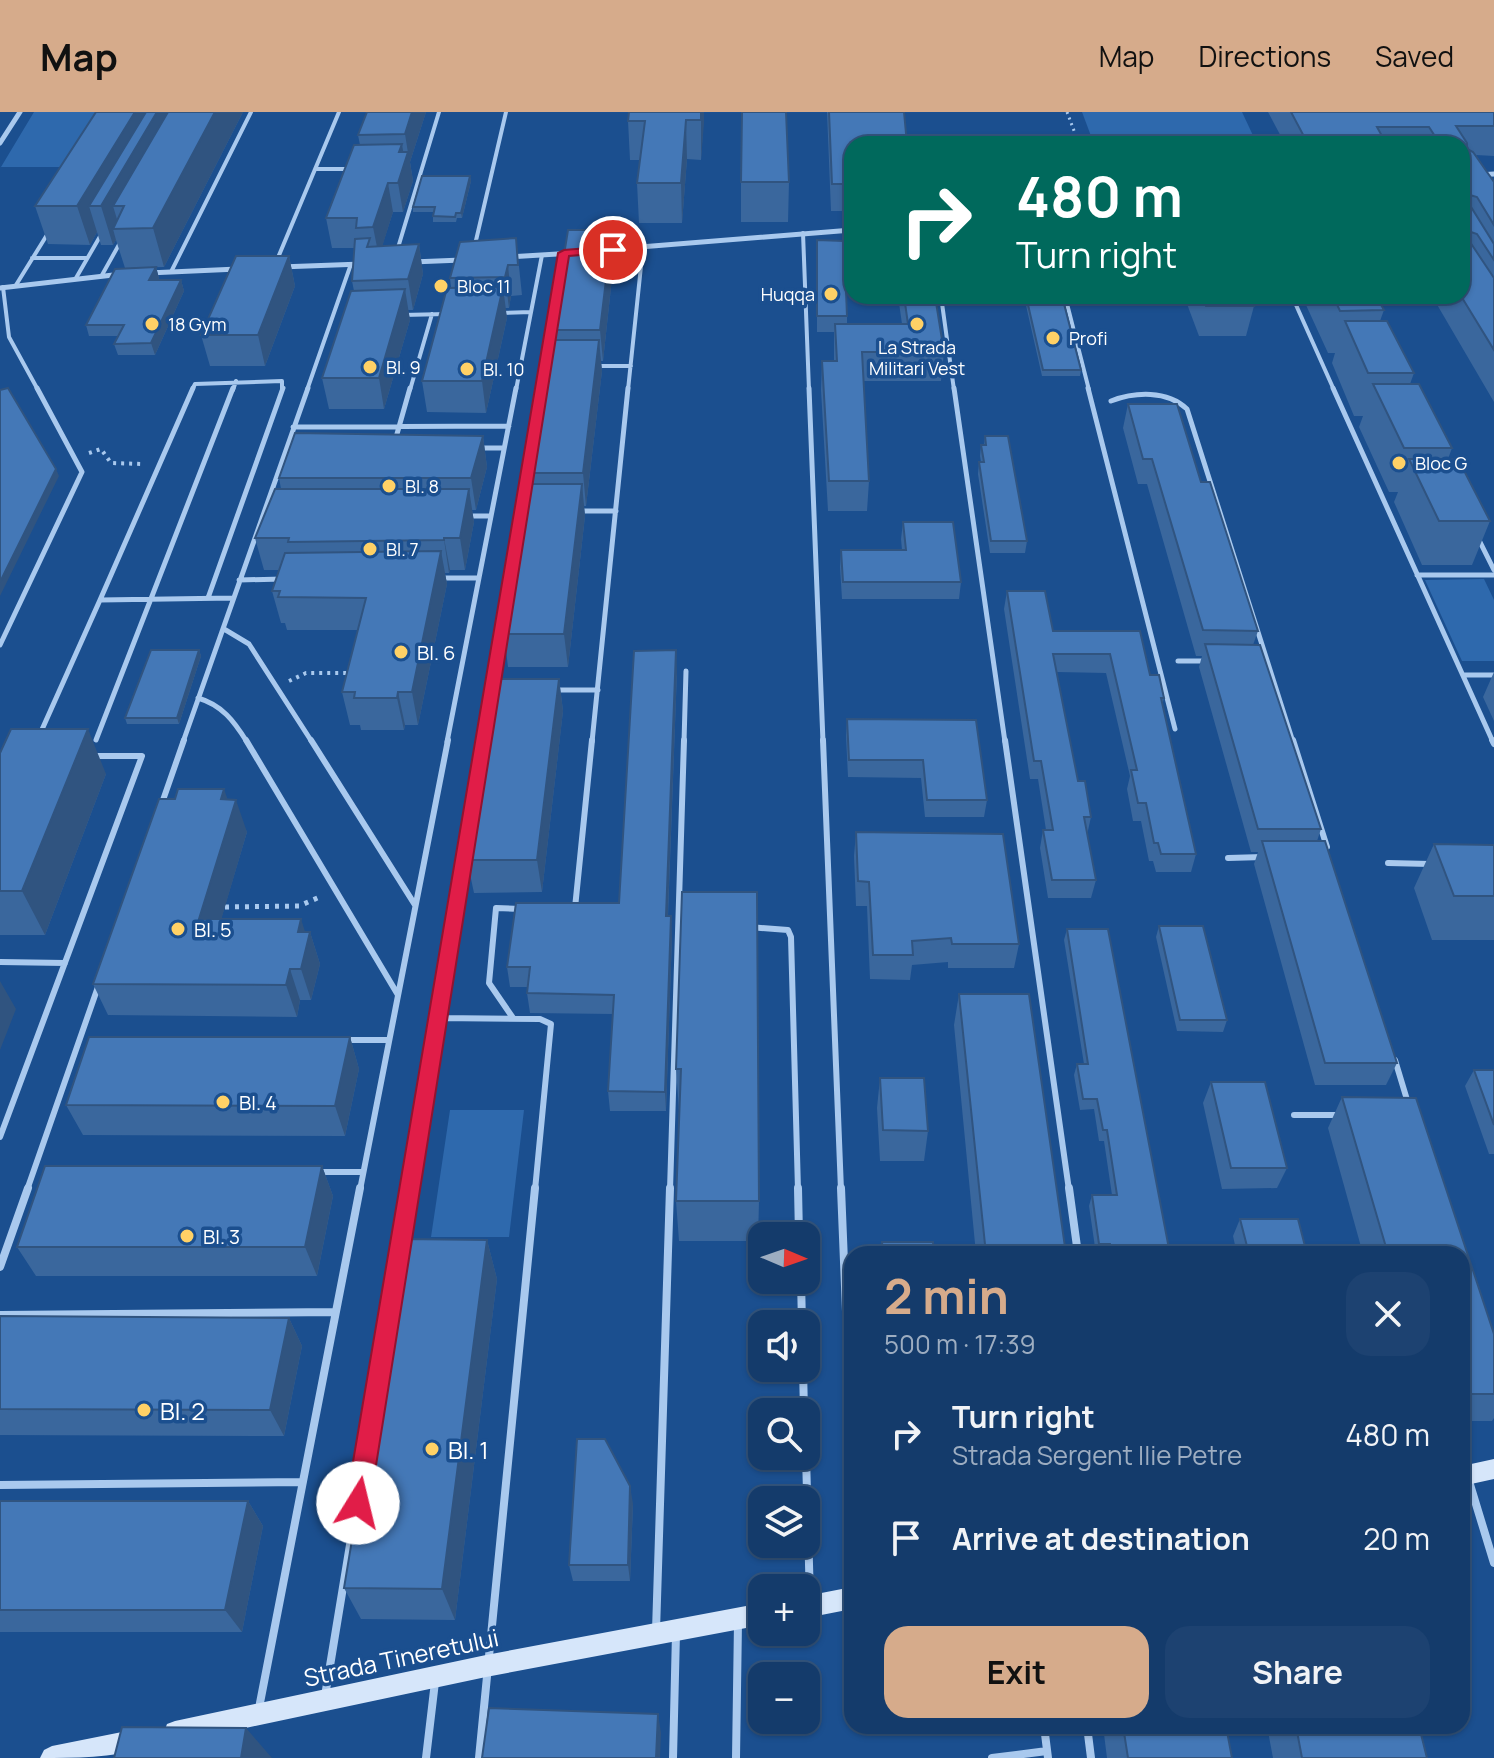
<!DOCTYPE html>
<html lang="en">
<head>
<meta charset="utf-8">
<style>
	body { margin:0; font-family:Manrope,sans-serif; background:#1d4271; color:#f1f3f6; height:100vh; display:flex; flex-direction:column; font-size:30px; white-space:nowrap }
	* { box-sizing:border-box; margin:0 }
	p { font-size:26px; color:#9dadc1 }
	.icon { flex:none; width:44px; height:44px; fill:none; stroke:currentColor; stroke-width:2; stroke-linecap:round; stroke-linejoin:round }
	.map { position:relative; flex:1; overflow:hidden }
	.side { position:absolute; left:844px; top:1134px; width:626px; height:488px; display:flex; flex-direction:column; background:#143b6b; border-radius:24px; box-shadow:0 2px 6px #0004,0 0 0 2px #33557e }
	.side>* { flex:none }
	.hud { position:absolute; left:844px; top:24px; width:626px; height:168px; border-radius:24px; box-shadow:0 2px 6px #0004,0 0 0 2px #33557e; background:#00695c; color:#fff; overflow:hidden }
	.needle { width:52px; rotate:92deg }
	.tools { position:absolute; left:748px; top:1110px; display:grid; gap:16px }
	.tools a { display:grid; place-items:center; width:72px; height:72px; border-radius:16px; background:#143b6b; box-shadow:0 2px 6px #0004,0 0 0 2px #33557e; font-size:40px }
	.pin { position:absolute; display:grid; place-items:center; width:68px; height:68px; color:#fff; margin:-34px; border:4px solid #fff; border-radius:50%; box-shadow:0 2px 8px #0007 }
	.me { position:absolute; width:88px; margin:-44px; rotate:9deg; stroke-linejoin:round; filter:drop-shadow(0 0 6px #0008) }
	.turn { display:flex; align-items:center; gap:28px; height:168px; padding:0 40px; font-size:36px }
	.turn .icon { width:104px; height:104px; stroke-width:2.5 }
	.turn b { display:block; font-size:56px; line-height:68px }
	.round { display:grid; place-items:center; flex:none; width:84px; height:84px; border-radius:24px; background:#1d4271 }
	.overview { display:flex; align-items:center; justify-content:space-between; height:136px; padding:0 40px }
	h1 { font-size:48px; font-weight:700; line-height:60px; color:#d6ab8b }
	.button { display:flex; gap:16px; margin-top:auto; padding:16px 40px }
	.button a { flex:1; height:92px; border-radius:24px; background:#d6ab8b; color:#111; font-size:32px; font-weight:700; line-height:92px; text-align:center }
	.button a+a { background:#1d4271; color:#f1f3f6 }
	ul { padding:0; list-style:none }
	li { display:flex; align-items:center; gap:24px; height:104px; padding:0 40px }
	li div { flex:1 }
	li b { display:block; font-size:30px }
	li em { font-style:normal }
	header { display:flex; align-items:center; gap:48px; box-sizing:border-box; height:112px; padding:0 40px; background:#d6ab8b; color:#111 }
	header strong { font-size:38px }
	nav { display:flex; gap:44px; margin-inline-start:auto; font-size:28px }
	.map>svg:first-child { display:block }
	.green { fill:#2e69ad }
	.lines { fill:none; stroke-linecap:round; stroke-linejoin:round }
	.path-far2 { stroke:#a9c9ee; stroke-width:3; stroke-dasharray:2 4; stroke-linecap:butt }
	.path-far1 { stroke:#a9c9ee; stroke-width:4; stroke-dasharray:3 5; stroke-linecap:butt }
	.path { stroke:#a9c9ee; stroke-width:5; stroke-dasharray:4 6; stroke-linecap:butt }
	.lane-far3 { stroke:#a9c9ee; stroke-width:4 }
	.lane-far2 { stroke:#a9c9ee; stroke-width:5 }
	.lane-far1 { stroke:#a9c9ee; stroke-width:6 }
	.lane { stroke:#a9c9ee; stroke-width:8 }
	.street { stroke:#a9c9ee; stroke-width:5 }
	.secondary { fill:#d6e6fa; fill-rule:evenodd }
	.wall { fill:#3a679d }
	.shaded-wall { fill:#305480 }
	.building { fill:#4478b7; stroke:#305480; stroke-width:2 }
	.route { fill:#e11d48; stroke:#92132f; stroke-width:2 }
	.poi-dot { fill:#ffd166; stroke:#1b4f8f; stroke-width:3 }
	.labels { text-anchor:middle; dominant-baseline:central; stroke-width:7; stroke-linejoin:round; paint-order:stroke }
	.far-poi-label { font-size:18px; fill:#fff; stroke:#1b4f8f; text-anchor:start }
	.poi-label { font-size:20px; fill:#fff; stroke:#1b4f8f; text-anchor:start }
	.near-poi-label { font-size:24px; fill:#fff; stroke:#1b4f8f; text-anchor:start }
	.near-street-label { font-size:24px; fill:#fff; stroke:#1b4f8f }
</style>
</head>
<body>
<header>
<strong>Map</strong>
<nav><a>Map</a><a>Directions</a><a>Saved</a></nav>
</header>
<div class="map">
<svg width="1494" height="1646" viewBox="0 0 1494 1646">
	<rect width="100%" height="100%" fill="#1b4f8f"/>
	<path class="green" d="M34,0H111L76,55H1Z
		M1082,0H1242L1257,32H1094Z
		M1484,467L1494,488V549H1462L1425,468Z
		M450,998H524L509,1125H431Z"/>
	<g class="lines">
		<path class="path-far2" d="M1067,0L1079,32"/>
		<path class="path-far1" d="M89,341L101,337L111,351L142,352
			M289,569L306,561H350"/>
		<path class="path" d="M225,795L299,794L322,784"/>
		<path class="lane-far3" d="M315,57H351
			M803,121L809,278
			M474,137L506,0
			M397,139L439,0
			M32,146H87
			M277,148L339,0
			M171,160L251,0
			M102,163L121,129
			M76,166L102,121
			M16,173L50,118
			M3,175L9,225L38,278
			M941,184L954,278
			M1065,184L1089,278
			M1292,184L1334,278
			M498,201L531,200
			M402,203L447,202
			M594,254H631
			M192,278L195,272L282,269V278
			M233,278L236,269
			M307,278L351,152
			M410,278L432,202
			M516,278L542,143
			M541,278L564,141
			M628,278L643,135"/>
		<path class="lane-far2" d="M809,276L823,630
			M954,276L1005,630
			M1088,276L1175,617
			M1333,276L1493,630
			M1111,289C1135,280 1167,278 1187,297L1293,630
			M293,315L509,314
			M395,329L410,276
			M480,336H504
			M580,399H616
			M466,404H491
			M1478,426L1494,458
			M1417,463H1494
			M438,466H479
			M239,468L283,467
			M208,486L283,276
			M100,488L193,276
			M224,517L249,532L312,630
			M0,533L82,360L37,276
			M1178,549H1209
			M1463,563H1494
			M553,578H598
			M198,586C222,593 234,609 247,630
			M40,622L100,488L233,486
			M96,628L233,276
			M183,630L308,276
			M447,630L516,276
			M483,630L542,276
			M592,630L628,276
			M684,630L686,559"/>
		<path class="lane-far1" d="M246,628L398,883
			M311,628L415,793
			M823,628L841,1078
			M1005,628L1069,1078
			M1293,628L1327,735
			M1492,628L1494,632
			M162,691L184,628
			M1228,746L1263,745
			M1388,751L1430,752
			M575,796L592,628
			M749,815L788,818L791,825L798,1078
			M0,850L65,851
			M438,906L540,907L551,912L535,1078
			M513,906L489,871L496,796L520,797
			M344,928H389
			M1395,948L1408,991
			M1294,1003H1341
			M0,1025L142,644H91
			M318,1060H363
			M27,1078L99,872
			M360,1078L448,628
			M409,1078L483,628
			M670,1078L684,628"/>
		<path class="lane" d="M798,1076L799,1124
			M841,1076L852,1347
			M1069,1076L1078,1142
			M0,1155L28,1076
			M801,1168L802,1212
			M0,1203L335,1200
			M803,1256L804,1300
			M806,1344L810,1488
			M1468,1366L1494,1451
			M0,1373L302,1370
			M656,1519L670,1076
			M325,1584L409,1076
			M259,1596L360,1076
			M1044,1614L1048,1646
			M1087,1614L1091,1646
			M426,1646L435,1570
			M479,1646L535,1076
			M673,1646L676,1521
			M736,1646L738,1510
			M992,1646L1047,1639"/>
		<path class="street" d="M0,31L20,0
			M1462,64L1494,62
			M603,138L852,118
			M508,145L574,141
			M412,150L462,148
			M280,155L362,152
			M148,161L238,157
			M0,176L122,162"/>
		<path class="secondary" d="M1494,1347V1367L1462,1374V1354Z
			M852,1475V1497L806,1506V1484Z
			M762,1491V1513L486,1565L175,1631L167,1628L164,1620L167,1612L175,1609L486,1543Z
			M137,1617L145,1620L148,1628L145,1636C112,1646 75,1646 40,1646L44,1638L52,1634Z"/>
	</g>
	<path class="wall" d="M243,0L164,155L125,156L116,128L113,133H101L97,120L90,133L48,132L35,94Z
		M367,0H426L410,50L413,69L403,100H393L382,134L419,132L423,162L413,198H408L410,208L384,297H329L322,266L354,179L352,169L355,136H332L326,106L360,33L358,23Z
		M629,0H704L701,48L687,47L682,111H639L637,71L640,48H630L628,9Z
		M827,0H904L852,32V99H831Z
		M1268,0H1494V44L1476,43L1494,70V290L1432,184H1462V32H1285Z
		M470,64L471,69L462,106H457L456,110H433V104L434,100H413V95Z
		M741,70H789L788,110H741Z
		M612,118L614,148L603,249H601L602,259L586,394H584L585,404L568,555H508L504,522L531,372L529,361L553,228L552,218Z
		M516,126L522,183L511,184L509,196H505L507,206L486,301L427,300L422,269L451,176L450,166Z
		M817,128L847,204V212H902L898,184H935L944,240L941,269H864L869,369L867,399H828L821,278L822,249H834V220H817Z
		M289,144L295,174L265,254H210L201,223Z
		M156,155L159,166L157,168H181L184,179L155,243H118L114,232L118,224H89L86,213Z
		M1026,184L1081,258L1080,264H1042L1025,189Z
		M1184,184H1250L1254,194L1246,224H1199Z
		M1308,184H1376L1384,198L1380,209L1414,261L1410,272L1452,336L1448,347L1490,409L1472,453H1422L1394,390L1398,380H1389L1359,315L1363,304H1354L1332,251L1335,241H1328L1306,193Z
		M1128,292L1258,519L1253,533L1321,717L1317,729L1397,951L1386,973H1315L1254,752L1258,740H1251L1199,555L1202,544H1196L1147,372H1138L1123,316Z
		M483,324L487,355L476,398H472L474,410L465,458H450L449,461H445L447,472L418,613H405L404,618H361L360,613H350L342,580L358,518H287L285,511H281L272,479L279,458H264L255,426L281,377L279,366Z
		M985,324L1027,429L1025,441H990L978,362L979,350H981L980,344L981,333H984Z
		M903,410L961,470L959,487H842L840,455L841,438H902L901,427Z
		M1007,479L1053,519H1140L1150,563L1164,586L1162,594L1196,742L1191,760H1156L1153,749H1149L1141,709H1133L1127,677L1130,664L1106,561L1057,560L1078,669L1091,705L1087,723L1096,768L1091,786H1048L1040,736L1043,718H1046L1038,667H1030L1004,497Z
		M199,538L201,544L179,612H127L125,606Z
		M677,559L668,804L672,824L666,999H610L608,979L613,902L530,901L527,881L528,875H510L507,855L619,791Z
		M1494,560V609L1483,585Z
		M559,567L563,599L542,780L474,781L467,748Z
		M847,607L976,608L987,688L984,705H925L921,666L848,665L846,624Z
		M0,641L106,662L45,823H0Z
		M228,688L247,720L221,807L310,820L320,852L311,888H300L297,905L108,903L93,872Z
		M856,720L1019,832L1014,856H948V850L912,853L910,868L870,867L867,794H856L854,744Z
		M1434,732L1494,733V828H1432L1414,776Z
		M682,780L759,1089L758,1129H679L676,1089L679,999L676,957Z
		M1159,814L1227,908L1223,920L1177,919L1156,825Z
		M1067,817L1170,1142H1096L1089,1094L1092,1083H1112L1104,1029H1099L1094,997L1080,998L1074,963L1077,952H1084L1064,828Z
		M959,882L1066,1142H976L954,913Z
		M350,925L359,957L345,1024L83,1023L66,993Z
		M1474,958H1494V1042H1489L1465,974Z
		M880,966L928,1019L924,1049H880L877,996Z
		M1211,970L1287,1056L1277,1076L1222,1077L1203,991Z
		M1342,985L1416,986L1494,1222V1306L1492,1309H1462V1142H1363L1328,1016Z
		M322,1054L333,1084L317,1164H36L17,1135Z
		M1240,1107L1307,1142H1237L1233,1124Z
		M487,1128L497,1167L455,1508L361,1507L344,1476Z
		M0,1204L289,1206L302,1234L284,1324L0,1323Z
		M0,1389H248L263,1414L242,1520H0Z
		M633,1392L630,1469H573L569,1453Z
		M1103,1614H1226L1232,1646H1107Z
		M1267,1614H1419L1427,1646H1273Z"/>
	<path class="shaded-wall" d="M135,0H187L124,94H113L120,117H113L116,128L113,133L101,94H89L97,120L90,133L77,94Z
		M215,0H243L164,155L153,116Z
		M412,0H426L410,50L413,69L403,100L398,71L399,40L402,32L405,51L408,41L405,22Z
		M701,0H704V11L701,48Z
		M686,8L687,47L682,111L681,71Z
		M470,64L471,69L462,106L461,101Z
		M388,71L393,100L379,145L373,115Z
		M612,118L614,148L603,249L600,218Z
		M419,132L423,162L413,198L408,167Z
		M289,144L295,174L265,254L258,223Z
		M508,153L511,184L509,196L505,165Z
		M156,155L159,166L152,179L149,168Z
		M181,168L184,179L155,243L151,231Z
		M503,175L507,206L486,301L482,269Z
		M405,177L410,208L384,297L379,266Z
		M599,228L602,259L586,394L583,361Z
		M483,324L487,355L476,398L471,366Z
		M56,357L59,364L0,484V470Z
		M582,372L585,404L568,555L564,522Z
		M469,377L474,410L465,458L460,426Z
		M444,426L450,458L449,461L444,428Z
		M441,439L447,472L418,613L412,580Z
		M199,538L201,544L179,612L177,606Z
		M676,538L677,559L667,824L666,804Z
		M559,567L563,599L542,780L537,748Z
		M398,580L405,613L404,618L397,586Z
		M88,617L106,662L45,823L22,779Z
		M224,677L232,700L236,688L247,720L212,839L199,807L221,687Z
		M671,804L672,824L666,999L665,980Z
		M301,807L308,829L310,820L320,852L311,888L301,857L298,820Z
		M290,857L300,888L297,905L286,873Z
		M0,869L16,897L0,938Z
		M350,925L359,957L345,1024L335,994Z
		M322,1054L333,1084L317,1164L305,1135Z
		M487,1128L497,1167L455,1508L442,1477Z
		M289,1206L302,1234L284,1324L270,1298Z
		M630,1374L633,1392L630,1469L628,1453Z
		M248,1389L263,1414L242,1520L225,1498Z
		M658,1602L661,1621L660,1646H656Z
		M246,1616L272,1646H241Z"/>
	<path class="building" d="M96,0H135L77,94H35Z
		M146,0H157L101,94H89Z
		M168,0H215L153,116L113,117L124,94H113Z
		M367,0H412L405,22L358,23Z
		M629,0H701V8H686L681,71H637L645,9H628Z
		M742,0H786L789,70H741Z
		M829,0H904L907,32H852V72H832Z
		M1291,0H1494V14H1456L1467,31V37L1473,40L1494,70V113L1477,85L1470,83L1468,90L1494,132V148L1477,122L1471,120L1468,127L1494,166V238L1461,184L1462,72H1466L1462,66V32H1440L1429,15H1377L1382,24L1331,25L1335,32H1308Z
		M402,32L399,40H408L398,71H388L373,115L356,116L357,106H326L354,33Z
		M422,64H470L461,101H456L455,105L433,104L435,95H413Z
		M568,118H612L600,218H552Z
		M370,126L367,135L419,132L408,167L352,169L355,127Z
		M516,126L518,153H508L505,165L450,166L460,130Z
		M817,128L844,129L847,204H817Z
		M236,144H289L258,223H201Z
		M156,155L149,168H181L151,231L114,232L124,213H86L115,157Z
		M503,175L482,269H422L447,176Z
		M405,177L379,266H322L351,179Z
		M904,184H935L944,240H862L869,369H829L822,249H837L835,212H908Z
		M1026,184H1062L1081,258H1043Z
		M1202,184H1250L1254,194H1206Z
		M1333,184H1376L1384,198L1340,199Z
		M1345,209H1387L1414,261H1368Z
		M551,228H599L583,361H529Z
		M1373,272H1419L1452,336H1404Z
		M8,276L56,357L0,470V278Z
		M1128,292H1177L1201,370H1210L1258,519L1203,518L1152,347H1143Z
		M295,321L483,324L471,366H279Z
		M985,324H1008L1027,429H991L979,350H984L981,333H986Z
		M1409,347H1458L1490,409H1439Z
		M528,372H582L564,522H504Z
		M275,377H469L460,426H444V428L288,430L289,426H255Z
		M903,410H953L961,470H843L841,438H906Z
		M441,439L412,580H398L397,586H354L355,580H342L366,486L278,485L280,479H272L285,441Z
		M1007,479H1045L1053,519H1140L1150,563H1159L1164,586H1161L1196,742H1161L1158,731H1154L1146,691H1138L1131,658H1137L1110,542H1053L1078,669H1085L1091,705H1084L1096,768H1052L1043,718H1053L1041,649H1034Z
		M1205,532L1260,533L1321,717H1258Z
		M151,538H199L177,606H125Z
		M676,538L666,804H671L665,980L608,979L614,883L527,881L530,855H507L516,791H619L634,539Z
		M497,567H559L537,748H467Z
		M847,607L976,608L987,688H927L923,648H849Z
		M11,617H88L22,779H0V641Z
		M178,677H224L221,687L236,688L199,807H301L298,820H310L301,857H290L286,873L93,872L159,687H175Z
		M856,720L1003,722L1019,832H952L951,826L912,829L913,843H873L869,770L858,769Z
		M1262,729H1325L1397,951H1325Z
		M1434,732L1494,733V784H1454Z
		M682,780H757L759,1089H676L681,957H676Z
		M1159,814H1203L1227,908H1180Z
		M1067,817H1108L1170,1142H1112L1110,1132H1099L1092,1083H1117L1107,1018H1103L1097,987H1083L1077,952H1088Z
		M959,882H1029L1066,1142H986Z
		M89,925H350L335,994L66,993Z
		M1474,958H1494V1013Z
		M880,966H924L928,1019L883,1018Z
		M1211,970H1265L1287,1056H1231Z
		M1342,985L1416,986L1494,1222V1282H1462V1142H1388Z
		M45,1054H322L305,1135H17Z
		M1240,1107H1298L1307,1142H1249Z
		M402,1127L487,1128L442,1477L344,1476Z
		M882,1130H933L934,1142H883Z
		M0,1204L289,1206L270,1298L0,1297Z
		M577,1327H605L630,1374L628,1453H569Z
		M0,1389H248L225,1498H0Z
		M489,1596L658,1602L656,1646H482Z
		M1123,1614H1226L1232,1646H1128Z
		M1296,1614H1419L1427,1646H1302Z
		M122,1615L246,1616L241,1646H114Z"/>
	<path class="route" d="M613,134L617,135V140L569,144L370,1391L366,1399L358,1403L349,1399L346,1391L558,141L564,138Z"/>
	<g class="poi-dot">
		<circle cx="441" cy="174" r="8"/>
		<circle cx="831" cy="182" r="8"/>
		<circle cx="152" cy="212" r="8"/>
		<circle cx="917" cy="212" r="8"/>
		<circle cx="1053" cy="226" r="8"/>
		<circle cx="370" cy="255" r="8"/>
		<circle cx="467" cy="257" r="8"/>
		<circle cx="1399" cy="351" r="8"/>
		<circle cx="389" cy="374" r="8"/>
		<circle cx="370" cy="437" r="8"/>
		<circle cx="401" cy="540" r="8"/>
		<circle cx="178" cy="817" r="8"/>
		<circle cx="223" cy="990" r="8"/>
		<circle cx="187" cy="1124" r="8"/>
		<circle cx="144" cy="1298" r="8"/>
		<circle cx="432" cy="1337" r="8"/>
	</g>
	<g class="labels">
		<g class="far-poi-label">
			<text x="457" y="174">Bloc 11</text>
			<text x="815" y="182" text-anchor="end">Huqqa</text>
			<text x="168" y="212">18 Gym</text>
			<text x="1069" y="226">Profi</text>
			<text x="917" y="235" text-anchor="middle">La Strada<tspan x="917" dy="21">Militari Vest</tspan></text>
			<text x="386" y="255">Bl. 9</text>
			<text x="483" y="257">Bl. 10</text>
			<text x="1415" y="351">Bloc G</text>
			<text x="405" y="374">Bl. 8</text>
			<text x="386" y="437">Bl. 7</text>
		</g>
		<g class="poi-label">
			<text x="417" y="540">Bl. 6</text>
			<text x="194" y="817">Bl. 5</text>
			<text x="239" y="990">Bl. 4</text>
			<text x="203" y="1124">Bl. 3</text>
		</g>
		<g class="near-poi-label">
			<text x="160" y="1298">Bl. 2</text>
			<text x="448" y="1337">Bl. 1</text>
		</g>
		<g class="near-street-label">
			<text transform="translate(401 1545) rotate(-12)">Strada Tineretului</text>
		</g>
	</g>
</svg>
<div class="tools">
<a><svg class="needle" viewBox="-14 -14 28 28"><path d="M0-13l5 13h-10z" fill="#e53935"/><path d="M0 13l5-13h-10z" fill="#9dadc1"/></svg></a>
<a><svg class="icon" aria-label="sound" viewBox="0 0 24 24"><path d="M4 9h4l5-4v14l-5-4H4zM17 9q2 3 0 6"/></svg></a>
<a><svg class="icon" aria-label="search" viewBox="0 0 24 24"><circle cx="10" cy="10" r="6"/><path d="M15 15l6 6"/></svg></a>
<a><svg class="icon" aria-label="layers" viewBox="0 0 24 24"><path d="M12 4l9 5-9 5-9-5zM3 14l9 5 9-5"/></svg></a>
<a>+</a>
<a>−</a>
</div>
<div class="pin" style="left:613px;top:138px;background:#d93025"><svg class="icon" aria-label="arrive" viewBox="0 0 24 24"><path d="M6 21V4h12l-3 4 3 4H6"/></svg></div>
<svg class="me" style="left:358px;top:1391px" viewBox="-20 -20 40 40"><circle r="19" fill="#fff"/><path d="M0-13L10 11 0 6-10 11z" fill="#e11d48"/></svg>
<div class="hud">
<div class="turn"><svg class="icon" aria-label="right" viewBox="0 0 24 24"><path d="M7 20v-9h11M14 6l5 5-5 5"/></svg><div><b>480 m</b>Turn right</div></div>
</div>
<section class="side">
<div class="overview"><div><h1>2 min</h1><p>500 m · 17:39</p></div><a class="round"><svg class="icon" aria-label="close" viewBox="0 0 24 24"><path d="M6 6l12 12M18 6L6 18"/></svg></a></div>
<ul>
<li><svg class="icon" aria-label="right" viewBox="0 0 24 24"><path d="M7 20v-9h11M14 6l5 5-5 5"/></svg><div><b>Turn right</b><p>Strada Sergent Ilie Petre</p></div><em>480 m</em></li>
<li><svg class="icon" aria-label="arrive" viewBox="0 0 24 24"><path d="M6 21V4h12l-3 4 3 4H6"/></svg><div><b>Arrive at destination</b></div><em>20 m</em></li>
</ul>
<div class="button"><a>Exit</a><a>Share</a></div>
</section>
</div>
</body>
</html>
